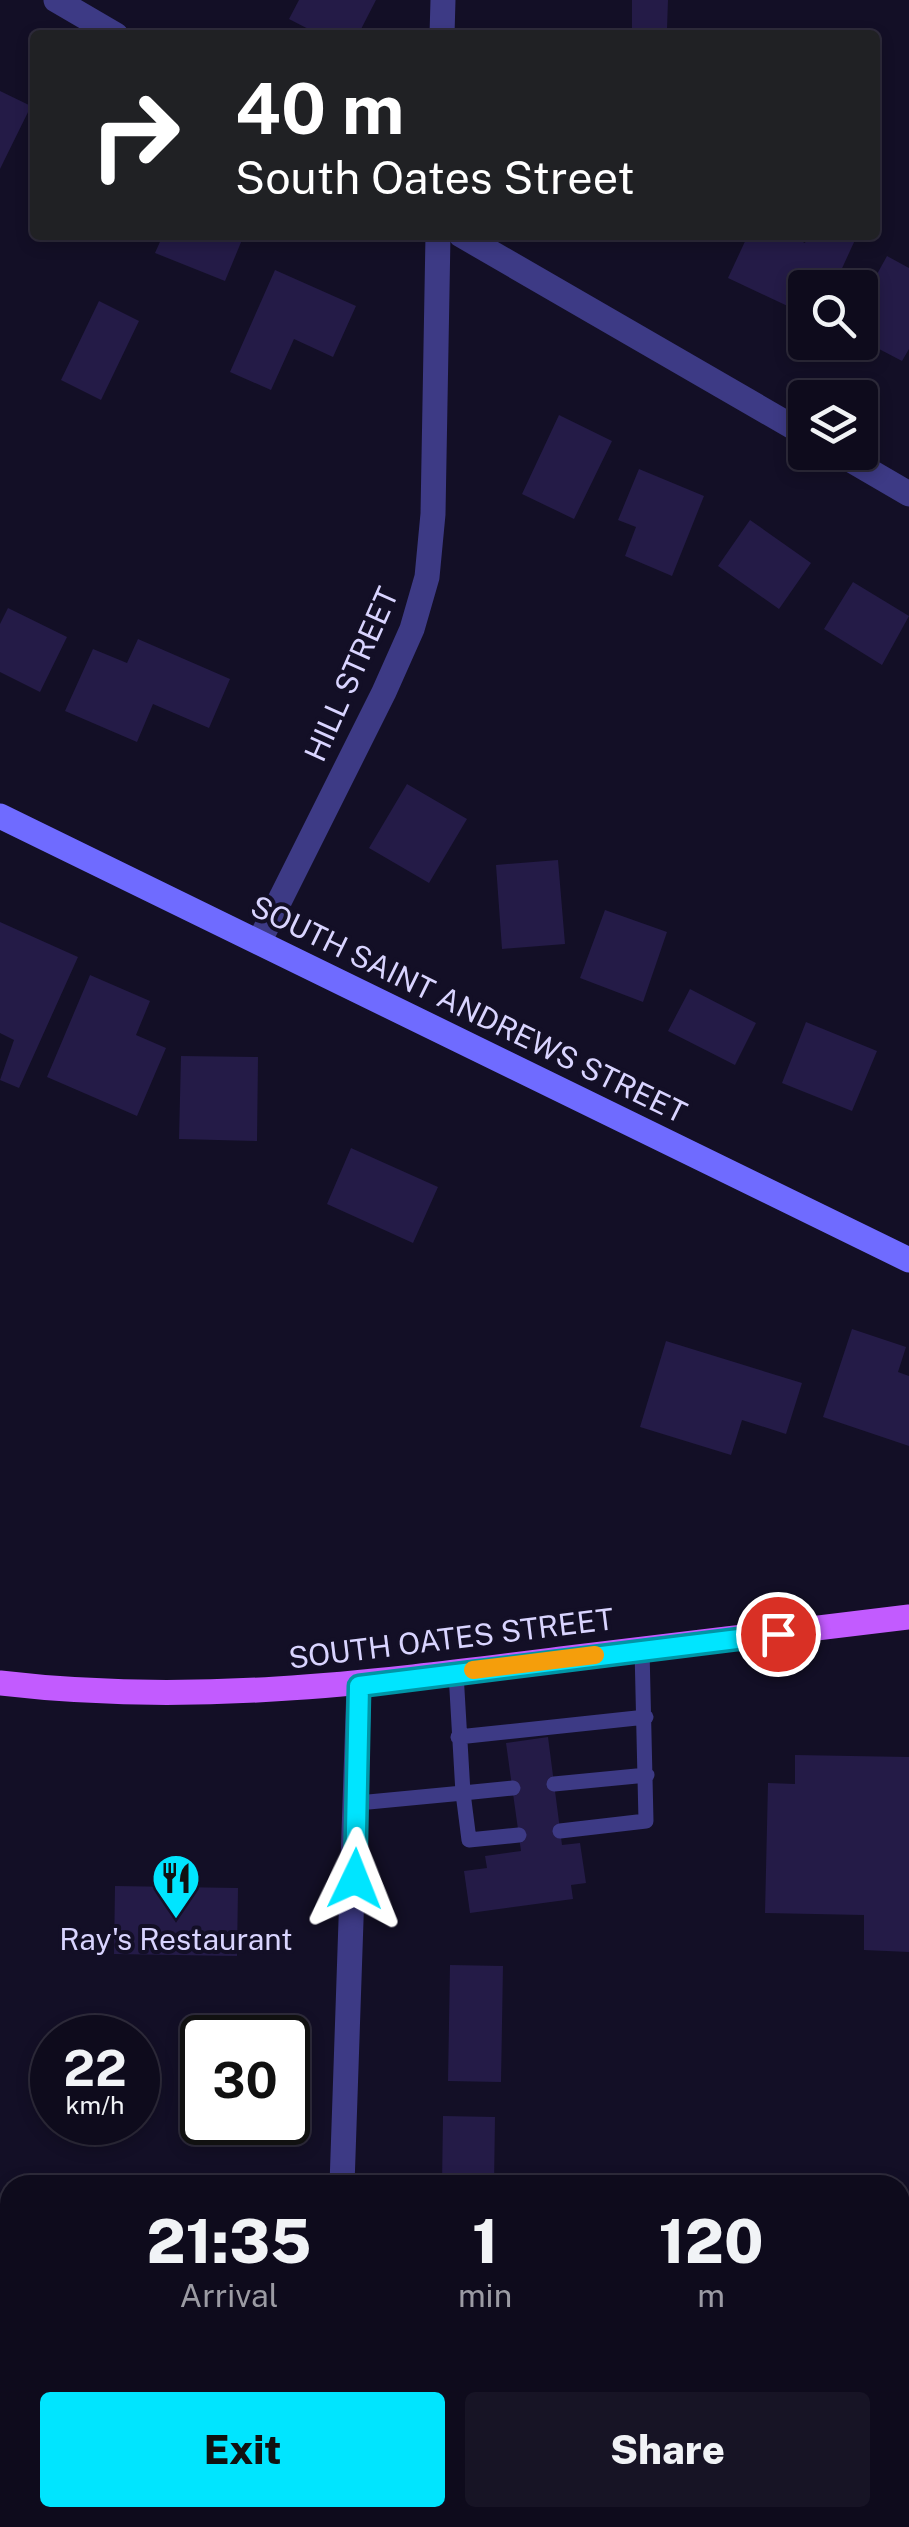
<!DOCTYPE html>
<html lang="en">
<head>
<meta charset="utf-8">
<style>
	body { margin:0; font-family:"Public Sans",sans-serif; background:#171425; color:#f1f3f6; height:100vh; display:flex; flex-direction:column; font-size:38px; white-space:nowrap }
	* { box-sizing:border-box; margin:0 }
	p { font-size:32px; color:#9b9ba3 }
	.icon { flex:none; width:55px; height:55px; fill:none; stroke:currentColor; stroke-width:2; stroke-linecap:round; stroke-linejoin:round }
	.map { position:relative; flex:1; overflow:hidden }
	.panel { position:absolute; left:0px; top:2175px; width:910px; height:352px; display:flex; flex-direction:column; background:#0e0b1c; border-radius:30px 30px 0 0; box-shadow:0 5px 15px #0003,0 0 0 2px #2e2b3b }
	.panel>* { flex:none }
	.banner { position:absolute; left:30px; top:30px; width:850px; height:210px; border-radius:10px; box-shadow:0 5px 15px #0003,0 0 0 2px #2e2b3b; background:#202124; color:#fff; overflow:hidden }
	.buttons { position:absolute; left:788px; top:270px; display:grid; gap:20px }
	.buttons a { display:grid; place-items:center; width:90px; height:90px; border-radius:10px; background:#0e0b1c; box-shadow:0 5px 15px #0003,0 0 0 2px #2e2b3b; font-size:50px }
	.speed { position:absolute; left:30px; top:2015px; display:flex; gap:20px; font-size:50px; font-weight:700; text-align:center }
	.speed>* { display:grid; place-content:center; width:130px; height:130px; border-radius:50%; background:#0e0b1c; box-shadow:0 5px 15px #0003,0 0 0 2px #2e2b3b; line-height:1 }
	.speed small { font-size:25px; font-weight:400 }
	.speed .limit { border:5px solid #111; border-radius:15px; background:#fff; color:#111 }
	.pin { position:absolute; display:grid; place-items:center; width:85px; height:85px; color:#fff; margin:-42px; border:5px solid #fff; border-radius:50%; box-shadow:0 2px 10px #0007 }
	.me { position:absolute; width:110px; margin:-55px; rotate:2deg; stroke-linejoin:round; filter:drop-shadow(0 0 8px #0008) }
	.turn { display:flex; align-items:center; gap:35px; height:210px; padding:0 40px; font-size:45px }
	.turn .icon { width:130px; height:130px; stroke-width:2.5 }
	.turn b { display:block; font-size:70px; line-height:85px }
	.eta { display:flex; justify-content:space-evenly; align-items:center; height:170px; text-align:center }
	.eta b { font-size:60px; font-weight:800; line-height:70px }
	.action { display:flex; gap:20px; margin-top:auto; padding:20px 40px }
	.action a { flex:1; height:115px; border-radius:10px; background:#00e5ff; color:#111; font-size:40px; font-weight:800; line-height:115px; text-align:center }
	.action a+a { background:#171425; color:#f1f3f6 }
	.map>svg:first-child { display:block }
	.building { fill:#241b47 }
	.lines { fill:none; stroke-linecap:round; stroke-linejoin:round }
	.lane { stroke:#3d3a85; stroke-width:15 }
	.street { stroke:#3d3a85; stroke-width:25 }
	.secondary { stroke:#6f6bff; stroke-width:25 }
	.primary { stroke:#c25bff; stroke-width:25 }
	.route-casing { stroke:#0095a6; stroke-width:25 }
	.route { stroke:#00e5ff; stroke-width:18 }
	.slow { stroke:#f59e0b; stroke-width:18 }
	.labels { text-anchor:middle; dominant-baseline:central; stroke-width:8; stroke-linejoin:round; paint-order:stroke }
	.street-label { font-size:30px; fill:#d9d4ff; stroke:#130f26 }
	.poi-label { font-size:30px; fill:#d9d4ff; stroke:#130f26 }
</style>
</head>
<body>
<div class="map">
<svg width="909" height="2527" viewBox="0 0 909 2527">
	<rect width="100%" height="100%" fill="#130f26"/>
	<path class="building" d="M299,0H376L358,35H320L289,19Z
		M632,0H668L667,29H632Z
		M0,91L31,106L0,169Z
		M163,235H244L225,281L155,253Z
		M748,235H787L805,243L808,235H844L855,240L833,288H805L794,309L728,278Z
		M887,256L909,268V349L902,361L860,339V305Z
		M275,270L356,306L333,357L294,339L271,390L230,372Z
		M99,301L139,321L101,400L61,380Z
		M559,415L612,441L574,519L522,494Z
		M639,469L704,496L672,576L625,556L636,527L618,520Z
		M750,520L811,563L779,609L718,566Z
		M853,582L909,616L882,665L824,629Z
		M8,608L67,637L40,692L0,672V624Z
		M138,639L230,679L209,728L153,704L137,742L65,711L93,649L127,663Z
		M407,784L467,819L429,883L369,848Z
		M558,860L565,944L502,949L496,865Z
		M605,910L667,932L643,1002L580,978Z
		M0,922L78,957L19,1088L0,1080L14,1040L0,1033Z
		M90,975L150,1001L136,1035L166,1048L137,1116L47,1077Z
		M690,989L756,1023L735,1065L668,1031Z
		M806,1022L877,1051L852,1111L782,1083Z
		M181,1056L258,1057L257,1141L179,1139Z
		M351,1148L438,1187L413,1243L327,1204Z
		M852,1329L906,1347L898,1372L909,1376V1446L823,1417Z
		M666,1341L802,1383L786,1434L742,1420L731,1455L640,1427Z
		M548,1737L562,1845L580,1843L586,1883L571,1885L573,1899L470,1913L464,1871L487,1868L485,1856L521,1851L506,1743Z
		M795,1755L909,1757V1952L864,1950V1915L765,1913L768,1783L795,1784Z
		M115,1886L238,1888L237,1956L114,1954Z
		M450,1965L503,1966L501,2082L448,2081Z
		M443,2116L495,2117L494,2185H442Z
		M429,2518H495L494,2527H429Z"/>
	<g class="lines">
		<path class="lane" d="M458,1737L646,1717
			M554,1784L647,1775
			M513,1788L463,1793L469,1840L519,1835
			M358,1803L463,1793L456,1673
			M560,1831L646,1821L642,1649"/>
		<path class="street" d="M56,0L116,35
			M442,35L443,0
			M461,235L805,434
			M837,452L909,494
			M259,942L384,692L412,629L427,577L433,514L438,235
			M342,2185L359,1686
			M0,2447L10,2448
			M328,2527V2518"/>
		<path class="secondary" d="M0,816L909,1260"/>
		<path class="primary" d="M0,1683C193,1706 370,1683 561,1659C677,1644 793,1632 909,1617"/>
	</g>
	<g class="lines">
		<g class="route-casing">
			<path id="route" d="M355,1879L359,1686L778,1634"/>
		</g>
		<use href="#route" class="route"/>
		<path class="slow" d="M473,1670L595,1655"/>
	</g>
	<defs>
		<g id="restaurant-pin" transform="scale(2.5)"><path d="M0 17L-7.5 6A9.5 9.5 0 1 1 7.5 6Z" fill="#00e5ff" stroke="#130f26"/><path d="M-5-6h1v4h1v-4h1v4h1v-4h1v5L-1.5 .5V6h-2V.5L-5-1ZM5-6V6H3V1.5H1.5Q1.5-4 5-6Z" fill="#111"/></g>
	</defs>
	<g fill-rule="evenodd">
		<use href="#restaurant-pin" x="176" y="1878"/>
	</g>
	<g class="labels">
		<g class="street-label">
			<text transform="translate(351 674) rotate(-66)">HILL STREET</text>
			<text transform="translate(469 1009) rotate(26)">SOUTH SAINT ANDREWS STREET</text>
			<text transform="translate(451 1638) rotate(-7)">SOUTH OATES STREET</text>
		</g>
		<g class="poi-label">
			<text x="176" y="1939">Ray's Restaurant</text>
		</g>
	</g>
</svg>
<div class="buttons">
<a><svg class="icon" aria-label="search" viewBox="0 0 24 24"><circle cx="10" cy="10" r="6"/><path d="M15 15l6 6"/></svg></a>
<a><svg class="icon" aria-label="layers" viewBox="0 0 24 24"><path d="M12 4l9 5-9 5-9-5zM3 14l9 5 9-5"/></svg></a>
</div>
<div class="speed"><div>22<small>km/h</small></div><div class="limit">30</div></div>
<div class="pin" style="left:778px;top:1634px;background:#d93025"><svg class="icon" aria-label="arrive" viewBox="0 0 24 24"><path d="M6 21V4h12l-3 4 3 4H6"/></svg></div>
<svg class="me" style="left:355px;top:1879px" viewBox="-20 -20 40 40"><path d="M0-17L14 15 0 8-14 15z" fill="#00e5ff" stroke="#fff" stroke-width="4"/></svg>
<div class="banner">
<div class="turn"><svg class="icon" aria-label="right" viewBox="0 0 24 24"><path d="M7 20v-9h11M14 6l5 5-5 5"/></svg><div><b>40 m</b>South Oates Street</div></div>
</div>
<section class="panel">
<div class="eta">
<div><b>21:35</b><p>Arrival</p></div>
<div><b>1</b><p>min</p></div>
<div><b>120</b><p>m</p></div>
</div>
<div class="action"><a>Exit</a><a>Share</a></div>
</section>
</div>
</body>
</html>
